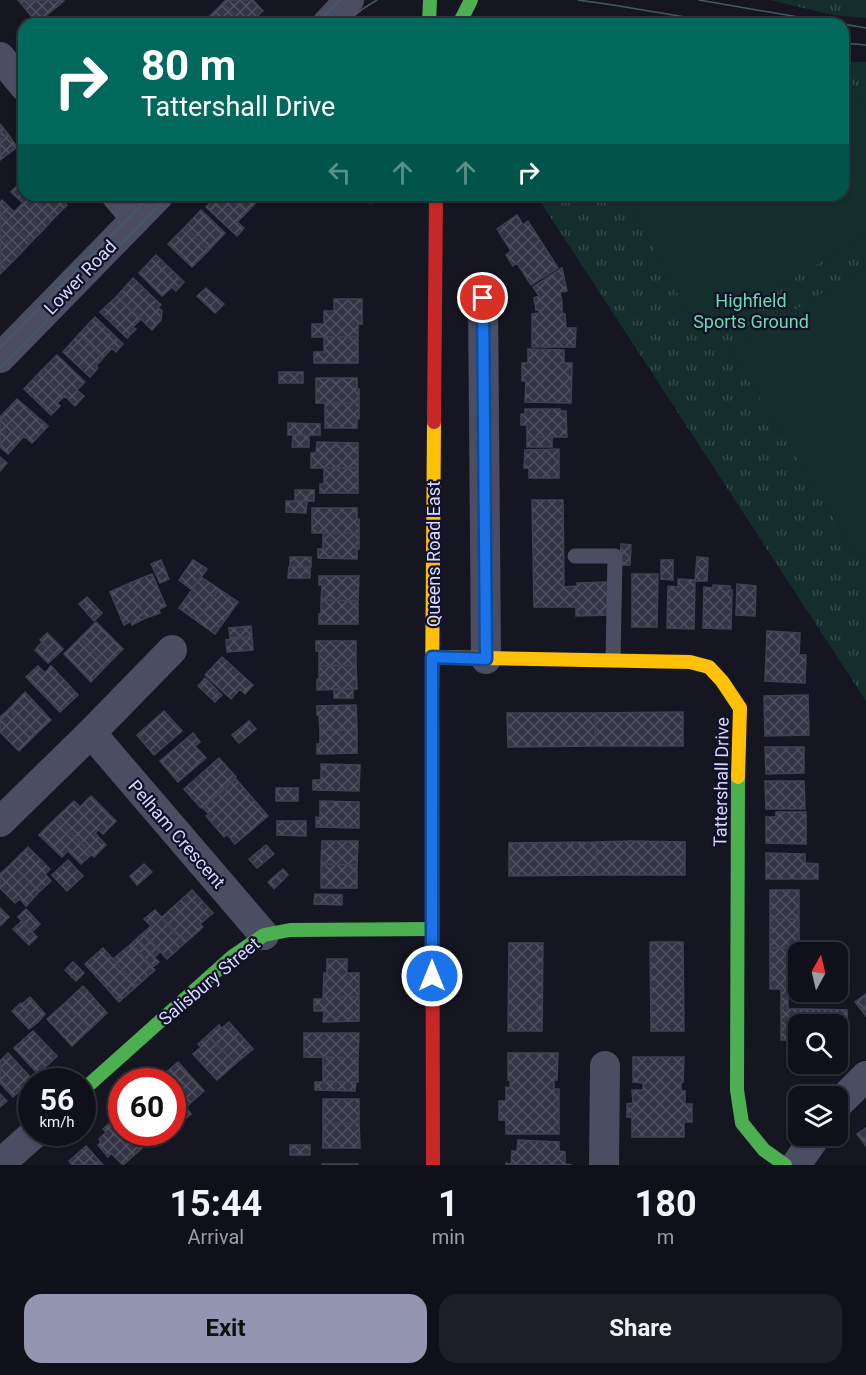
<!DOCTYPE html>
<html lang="en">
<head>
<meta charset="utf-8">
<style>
	body { margin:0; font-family:Roboto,sans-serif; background:#1e1e27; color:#f1f3f6; height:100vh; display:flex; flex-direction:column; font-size:22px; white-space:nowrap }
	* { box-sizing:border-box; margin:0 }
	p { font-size:20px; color:#9c9da2 }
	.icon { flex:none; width:33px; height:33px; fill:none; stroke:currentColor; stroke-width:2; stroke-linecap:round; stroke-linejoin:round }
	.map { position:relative; height:1165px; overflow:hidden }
	.sheet { display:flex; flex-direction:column; background:#10101a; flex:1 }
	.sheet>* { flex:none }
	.top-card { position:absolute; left:18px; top:18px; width:831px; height:183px; border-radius:18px; box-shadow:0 2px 4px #0004,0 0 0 2px #303039; background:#00695c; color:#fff; overflow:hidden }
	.needle { width:39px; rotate:8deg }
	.fabs { position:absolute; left:788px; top:942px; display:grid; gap:12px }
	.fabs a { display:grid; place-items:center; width:60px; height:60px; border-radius:12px; background:#10101a; box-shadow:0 2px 4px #0004,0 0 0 2px #303039; font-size:30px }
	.speed { position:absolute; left:18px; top:1068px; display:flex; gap:12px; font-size:30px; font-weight:700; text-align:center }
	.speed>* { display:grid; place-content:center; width:78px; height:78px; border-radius:50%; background:#10101a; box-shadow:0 2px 4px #0004,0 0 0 2px #303039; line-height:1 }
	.speed small { font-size:15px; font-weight:400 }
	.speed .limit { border:9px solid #d22; background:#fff; color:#111 }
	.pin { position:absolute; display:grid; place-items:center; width:51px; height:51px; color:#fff; margin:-26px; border:3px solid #fff; border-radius:50%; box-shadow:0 2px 6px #0007 }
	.me { position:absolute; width:66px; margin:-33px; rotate:0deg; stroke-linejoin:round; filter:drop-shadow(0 0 4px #0008) }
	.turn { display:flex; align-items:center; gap:21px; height:126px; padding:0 24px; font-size:27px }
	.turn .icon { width:78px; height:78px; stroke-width:2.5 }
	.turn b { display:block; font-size:42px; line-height:51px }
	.lanes { display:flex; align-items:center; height:57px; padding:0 24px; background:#0003; justify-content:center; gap:30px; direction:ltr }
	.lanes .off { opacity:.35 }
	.eta { display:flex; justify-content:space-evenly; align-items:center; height:102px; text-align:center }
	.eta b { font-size:36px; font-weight:700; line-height:42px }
	.cta { display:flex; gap:12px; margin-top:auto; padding:12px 24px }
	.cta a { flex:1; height:69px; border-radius:18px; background:#9495b1; color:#111; font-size:24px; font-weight:700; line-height:69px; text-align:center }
	.cta a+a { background:#1e1e27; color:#f1f3f6 }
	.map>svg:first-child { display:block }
	.grass { fill:url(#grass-tufts) }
	.pitch { fill:#132e2b }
	.building { fill:url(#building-cross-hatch); stroke:#414156; stroke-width:1.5 }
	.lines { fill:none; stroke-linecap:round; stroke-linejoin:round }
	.lane { stroke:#4b4d63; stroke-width:15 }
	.street { stroke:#4b4d63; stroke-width:30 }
	.fast { stroke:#4caf50; stroke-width:14 }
	.slow { stroke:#ffc107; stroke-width:14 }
	.jam { stroke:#c62828; stroke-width:14 }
	.tram { stroke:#435d68; stroke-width:1.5 }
	.route-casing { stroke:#114b97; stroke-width:15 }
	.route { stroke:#1a73e8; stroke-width:10 }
	.labels { text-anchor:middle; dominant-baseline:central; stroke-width:4.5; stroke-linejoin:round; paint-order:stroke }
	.street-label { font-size:18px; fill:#d8dafe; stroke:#111028 }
	.park-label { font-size:18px; fill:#64dfad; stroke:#111028 }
</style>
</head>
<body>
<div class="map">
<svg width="866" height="1165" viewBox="0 0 866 1165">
	<defs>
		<pattern id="grass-tufts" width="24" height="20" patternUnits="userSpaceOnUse" patternTransform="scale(1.5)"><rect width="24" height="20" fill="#132e2b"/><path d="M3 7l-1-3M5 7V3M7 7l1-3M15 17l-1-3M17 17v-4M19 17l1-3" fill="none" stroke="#354c4b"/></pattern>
		<pattern id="building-cross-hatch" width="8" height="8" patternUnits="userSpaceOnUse" patternTransform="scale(1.5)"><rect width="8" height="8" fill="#343445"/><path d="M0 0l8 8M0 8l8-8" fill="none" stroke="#515161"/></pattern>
	</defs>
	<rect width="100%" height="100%" fill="#161622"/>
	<path class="grass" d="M770,0H866V18L833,15Z
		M843,62H866V701L536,195H843Z
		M359,195H385V198L370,205Z"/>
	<path class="pitch" d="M843,71L866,108V235L700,334L624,195H843Z
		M866,266V556L859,560L730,350Z"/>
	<path class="building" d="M18,0H33L24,7Z
		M33,0H63L64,1L37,23L24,7Z
		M226,0H253L263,11L249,24H243L223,3Z
		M223,3L243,24H210L206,20Z
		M0,124L8,134L0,140Z
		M8,134L17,147L0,160V140Z
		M19,184L24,189V195H30L54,218L43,230L19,207L23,203L11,192Z
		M30,195H56L67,205L54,218Z
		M217,195H228L246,213L237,222L244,228L237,236L206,207Z
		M228,195H263L246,213Z
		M269,195H282L276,202Z
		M2,200L14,212L19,207L43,230L31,242L0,212V202Z
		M201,210L225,233L209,250L185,227Z
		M0,212L31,242L20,254L0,235Z
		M517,215L523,225L528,221L558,268L531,285L517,263L513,266L506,255L511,251L497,229Z
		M185,227L209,250L192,267L168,244Z
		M0,235L20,254L7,267L0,260Z
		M156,255L184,282L176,291L172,287L162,296L139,273Z
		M0,260L7,267L0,274Z
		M562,268L567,291L560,292L562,302V313L565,314L566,328H576L575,347H532V314L539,313V309L536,310L534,298L539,296L533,287Z
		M133,278L161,305L158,307L162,311L161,320L152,330L117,296Z
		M206,288L224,304L215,313L197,296Z
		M117,296L141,319L133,327L136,329L127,338L100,312Z
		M334,299H362V324H358V337H312V324H324V311H334Z
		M95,317L123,344L116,352L112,348L103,358L79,334Z
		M79,334L103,358L96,366L98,368L90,377L63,352Z
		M324,337H358V363H314V352H324Z
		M528,349L564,350V363H572L571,403L525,402L526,381H522V363H528Z
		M57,355L85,382L77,390L84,396L75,406L40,372Z
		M40,372L65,396L57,403L60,406L51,415L24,389Z
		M279,372H303V383H279Z
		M316,378H357V389H359V403H316Z
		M17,399L48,426L32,443L1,416Z
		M325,403H359V419H357V428H325Z
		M525,409H560V411H566L567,437H527V425H521V414H525Z
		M1,416L24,436L8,454L0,447V418Z
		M288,423L320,424V435H288Z
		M293,435H309V447H292Z
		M527,437H552V447H527Z
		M317,442L358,443V468H311V453H316Z
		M559,449V478H529V468H524L525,450Z
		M0,457L7,463L0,471Z
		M324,468H358V493H320V484H324Z
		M295,490H314V501H295Z
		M532,500H563L564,587L577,586V583L609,582L610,615L576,616V607H534Z
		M286,501H307L306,513L286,512Z
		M312,508H357V519H359V533H312Z
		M323,533H359V549H357V559L318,558V549H323Z
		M621,544L631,545L630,565H620Z
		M290,557H311V567H290Z
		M697,557L708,558L707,581H695Z
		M161,560L169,579L160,583L151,564Z
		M193,560L207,569L192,590L179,580Z
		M661,560H673V580L661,579Z
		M289,567L310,568V578H288Z
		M152,574L166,606L159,609L160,613L146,618L130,583Z
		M632,574H658L657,627H632Z
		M319,576H359L358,601L321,600L322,585H319Z
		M201,577L219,589L197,621L179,608Z
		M678,579L695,580L694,629L667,628L668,586L678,587Z
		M130,583L146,618L132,625L131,621L124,625L110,592Z
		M737,584L756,586L755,616L736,615Z
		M713,585L730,586V590H732L731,629L703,628L704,587L713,588Z
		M219,589L238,602L215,634L197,621Z
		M87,597L102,613L94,621L79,604Z
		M321,600L358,601V624H319V614H321Z
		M96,622L123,649L107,665L80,638Z
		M251,626L252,636L230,638L229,628Z
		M767,631L800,633L799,655H806L805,683L765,681Z
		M47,633L63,649L56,656L40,640Z
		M252,637L253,650L227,652L226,640Z
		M80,638L107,665L91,682L64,654Z
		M316,641H356V665L319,666V651H316Z
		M42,642L56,656L48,663L35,650Z
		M222,657L253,685L245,694L240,689L231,699L205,675Z
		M356,665L357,689L317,690V679H319V666Z
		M38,666L45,673L51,666L78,695L60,712L26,677Z
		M205,678L222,695L215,702L198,686Z
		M334,689H353V698H334Z
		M25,692L51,720L35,735L9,709Z
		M808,695L809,735L765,736L764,696Z
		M356,705L357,730H320L319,715H317V706Z
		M9,709L35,735L19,751L0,732V717Z
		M164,711L182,731L154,755L137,735Z
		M683,712V746H596L595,713Z
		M507,713H595L596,746L508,747Z
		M249,721L256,729L239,743L232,735Z
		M320,730H357V753L317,754V744H320Z
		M193,733L200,742L195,746L206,758L178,782L160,761Z
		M765,747H804V773L766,774Z
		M219,758L236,777L201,808L184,789Z
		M321,764L360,765L359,791L313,790V780H321Z
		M236,779L268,816L235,844L227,834L224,837L206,816L209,814L203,808Z
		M765,781H804L805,809H766Z
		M276,788H298V801H276Z
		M91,796L116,821L103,834L99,830L95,833L106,845L94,857L56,818L74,801L80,807Z
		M320,801L359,802V828L316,827V817L320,818Z
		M776,812H806V844L766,843V817H776Z
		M56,818L92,854L81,864L68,851L62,857L39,835Z
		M277,821H306V836L277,835Z
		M322,841H358L357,865L321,864Z
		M632,841L685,842V875H597L596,842Z
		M596,842L597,875L509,876V843Z
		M266,845L274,854L257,868L249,859Z
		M28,847L50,869L45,874L51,881L39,892L11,864Z
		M766,853L805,854V863L818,864V879H766Z
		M68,860L83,876L67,891L52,875Z
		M11,864L39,892L26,906L20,899L15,903L0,888V874Z
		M144,864L152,872L137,885L130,876Z
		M321,864L357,865V888H321Z
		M283,869L288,875L274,889L268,882Z
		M192,890L213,913L200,924L203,927L185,943L161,918Z
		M770,890H799V919H770Z
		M315,894L342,895V905L314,904Z
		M0,908L9,917L1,925H0Z
		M26,909L40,924L32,932L18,917Z
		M155,910L185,943L167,959L143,933L151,926L144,919Z
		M770,919H799V948H770Z
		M22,921L37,937L29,945L13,929Z
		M143,933L161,951L155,957L137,938Z
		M137,938L159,962L153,967L131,944Z
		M650,942H683L684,1031H651Z
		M509,943H543L542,1031H508Z
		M131,944L155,970L137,986L113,959Z
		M103,948L137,986L119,1002L85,964Z
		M770,948H799V952H798V989H791V992H788V1009H814V1024H798V1040H781V989H770Z
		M327,959H347V973H359V997H323L324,973H327Z
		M73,962L84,973L76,981L65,970Z
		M83,986L107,1013L90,1029L65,1003Z
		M866,994V1016L855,1002Z
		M30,997L45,1014L38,1022L22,1004Z
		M323,997H359V1021L323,1022L324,1011H314V999H323Z
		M21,1003L38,1022L29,1029L12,1011Z
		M65,1003L90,1029L72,1046L47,1019Z
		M814,1009L847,1010L848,1040H837V1024H814Z
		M229,1022L253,1049L235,1064L208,1035L219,1025L222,1028Z
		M33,1031L57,1056L38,1074L14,1048Z
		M304,1033H359L358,1058L304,1057Z
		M208,1035L235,1064L217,1080L193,1054L201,1047L198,1044Z
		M8,1053L32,1079L13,1097L0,1083V1061Z
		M508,1053H558L557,1080H554V1089H559V1134H506V1120H499V1101H506V1087L510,1088V1080H508Z
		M323,1057L358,1058V1082L323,1081Z
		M633,1057H684L683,1082H681V1091H685V1104H692V1122H684V1137H632V1117H627V1104L633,1103L632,1090H643V1083L633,1082Z
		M178,1062L204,1091L187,1106L172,1090V1082H165L161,1077Z
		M315,1082H356L355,1091L315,1090Z
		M172,1090L187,1106L186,1108L191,1114L177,1126L172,1122Z
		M0,1094L7,1101L0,1107Z
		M323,1099H359V1123L323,1124Z
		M122,1112V1129L113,1120Z
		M113,1120L122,1129V1132H125L140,1150L123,1165L111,1153L108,1157L98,1145L101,1142L99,1139L106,1132L103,1129Z
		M359,1123L360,1148H323V1124Z
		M866,1128V1146L857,1134Z
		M125,1132H157L158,1133L140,1150Z
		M518,1140L559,1142V1151L565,1152V1164L572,1165H506V1163L511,1164L512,1151H517Z
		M290,1145H310V1155H290Z
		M86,1146L103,1165H72L69,1161Z
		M322,1164H358V1165H322Z"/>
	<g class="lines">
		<path class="lane" d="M575,556H615L613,660"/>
		<path class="street" d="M327,24L349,0
			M0,57L24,86
			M116,195L136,219
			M483,298L486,659
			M0,358L159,195
			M91,733L264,935
			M0,822L91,733L172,650
			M837,1105L866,1076
			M0,1164L36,1132
			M604,1165L605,1066
			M796,1165L816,1136"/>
		<path class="fast" d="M429,24L430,0
			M459,24L471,0
			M738,777L737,1090L742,1123L764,1150L785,1165
			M82,1091L233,956L264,935L290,930L432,929"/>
		<path class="slow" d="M432,657L690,662L709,667L722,681L740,708L738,777
			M432,692L434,422"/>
		<path class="jam" d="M434,422L436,195
			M432,692L433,1165"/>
		<path class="tram" d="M578,0L613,5L727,24
			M699,0L839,24
			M316,24L340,0
			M344,24L364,8L377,0
			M843,24L866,28
			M843,43L866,45
			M0,348L151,195
			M0,368L169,195"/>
	</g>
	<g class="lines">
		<g class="route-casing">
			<path id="route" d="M432,976V657L486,659L483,298"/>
		</g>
		<use href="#route" class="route"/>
	</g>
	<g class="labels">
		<g class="street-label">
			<text transform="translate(80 277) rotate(-46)">Lower Road</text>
			<text transform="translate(433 554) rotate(-90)">Queens Road East</text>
			<text transform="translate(721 782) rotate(-89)">Tattershall Drive</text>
			<text transform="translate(177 834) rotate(49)">Pelham Crescent</text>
			<text transform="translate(209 981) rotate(-40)">Salisbury Street</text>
		</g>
		<g class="park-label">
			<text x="751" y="300">Highfield<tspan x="751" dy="21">Sports Ground</tspan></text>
		</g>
	</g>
</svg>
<div class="fabs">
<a><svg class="needle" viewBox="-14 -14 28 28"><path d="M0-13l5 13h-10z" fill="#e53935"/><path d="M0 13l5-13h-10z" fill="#9c9da2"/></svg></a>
<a><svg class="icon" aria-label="search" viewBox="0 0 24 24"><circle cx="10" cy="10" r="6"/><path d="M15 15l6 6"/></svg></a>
<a><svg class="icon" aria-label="layers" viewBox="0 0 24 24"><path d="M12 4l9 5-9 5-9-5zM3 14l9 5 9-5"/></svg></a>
</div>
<div class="speed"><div>56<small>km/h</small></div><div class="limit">60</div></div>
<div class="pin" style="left:483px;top:298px;background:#d93025"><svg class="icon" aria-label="arrive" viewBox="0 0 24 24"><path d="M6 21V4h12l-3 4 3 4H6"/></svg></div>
<svg class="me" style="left:432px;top:976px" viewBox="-20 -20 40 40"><circle r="17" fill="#1a73e8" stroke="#fff" stroke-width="3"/><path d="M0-11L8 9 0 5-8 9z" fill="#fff"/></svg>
<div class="top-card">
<div class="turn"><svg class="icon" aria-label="right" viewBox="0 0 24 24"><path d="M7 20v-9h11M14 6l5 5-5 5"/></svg><div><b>80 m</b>Tattershall Drive</div></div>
<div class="lanes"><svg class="icon off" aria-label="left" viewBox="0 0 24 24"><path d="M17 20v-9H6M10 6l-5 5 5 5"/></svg><svg class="icon off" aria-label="ahead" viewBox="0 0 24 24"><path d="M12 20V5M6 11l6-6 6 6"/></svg><svg class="icon off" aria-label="ahead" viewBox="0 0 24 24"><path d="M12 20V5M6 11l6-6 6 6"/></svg><svg class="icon" aria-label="right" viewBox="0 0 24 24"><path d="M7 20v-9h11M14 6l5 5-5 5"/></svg></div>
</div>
</div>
<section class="sheet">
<div class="eta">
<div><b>15:44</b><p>Arrival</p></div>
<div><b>1</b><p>min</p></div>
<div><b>180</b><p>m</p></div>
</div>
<div class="cta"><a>Exit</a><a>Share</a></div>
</section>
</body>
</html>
